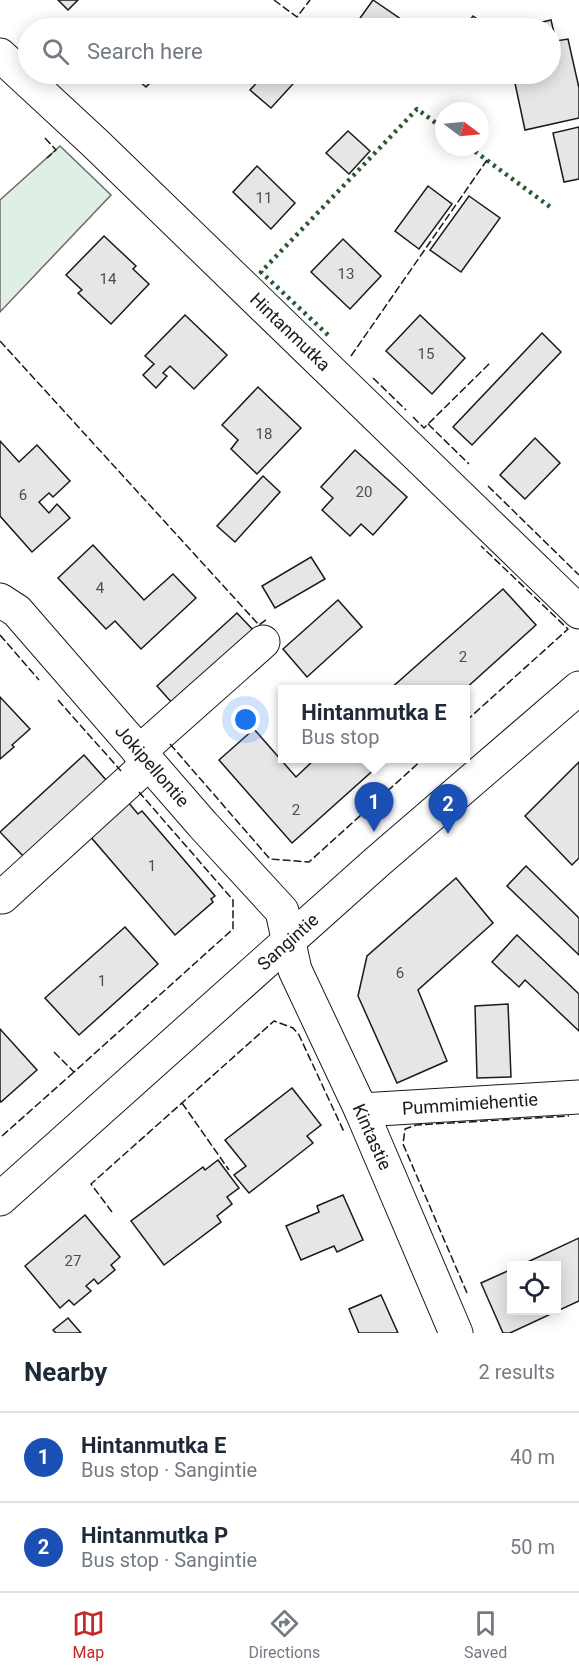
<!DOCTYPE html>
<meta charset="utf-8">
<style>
body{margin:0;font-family:Roboto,sans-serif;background:#f6f6f7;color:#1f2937}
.controls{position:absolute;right:18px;bottom:18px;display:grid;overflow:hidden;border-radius:0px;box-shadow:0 3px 15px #0003}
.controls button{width:54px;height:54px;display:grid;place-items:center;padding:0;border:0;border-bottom:2px solid #e0e1e3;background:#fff;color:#1f2937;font:30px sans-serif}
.compass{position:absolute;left:435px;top:102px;width:54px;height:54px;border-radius:50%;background:#fff;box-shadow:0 3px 15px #0003;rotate:106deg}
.you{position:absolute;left:246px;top:720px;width:21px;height:21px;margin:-15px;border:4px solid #fff;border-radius:50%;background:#1a73e8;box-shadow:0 0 0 9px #1a73e833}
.badge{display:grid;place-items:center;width:39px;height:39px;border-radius:50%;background:#c62828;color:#fff;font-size:20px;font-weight:700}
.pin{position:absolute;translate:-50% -50px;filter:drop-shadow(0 2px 3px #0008)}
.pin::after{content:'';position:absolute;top:32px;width:21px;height:18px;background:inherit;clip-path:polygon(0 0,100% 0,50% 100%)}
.popup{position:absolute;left:278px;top:685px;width:192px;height:78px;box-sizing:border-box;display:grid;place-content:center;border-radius:0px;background:#fff;filter:drop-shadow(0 2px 4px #0005);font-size:20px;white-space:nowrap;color:#747a83}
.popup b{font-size:22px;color:#1f2937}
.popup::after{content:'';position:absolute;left:50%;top:100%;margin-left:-12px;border:12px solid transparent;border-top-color:#fff}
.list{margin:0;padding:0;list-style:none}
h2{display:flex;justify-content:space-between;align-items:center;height:78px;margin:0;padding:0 24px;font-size:26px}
h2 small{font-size:20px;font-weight:400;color:#747a83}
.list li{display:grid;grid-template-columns:39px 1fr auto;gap:18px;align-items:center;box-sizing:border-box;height:90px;padding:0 24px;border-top:2px solid #e0e1e3}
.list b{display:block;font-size:22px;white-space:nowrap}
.list p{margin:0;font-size:20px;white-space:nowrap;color:#747a83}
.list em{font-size:20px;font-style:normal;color:#747a83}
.icon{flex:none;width:33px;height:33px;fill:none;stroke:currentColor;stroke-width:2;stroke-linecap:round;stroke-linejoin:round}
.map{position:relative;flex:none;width:579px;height:1333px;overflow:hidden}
.search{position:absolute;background:#fff;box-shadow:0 3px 15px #0003;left:18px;right:18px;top:18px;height:66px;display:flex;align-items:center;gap:15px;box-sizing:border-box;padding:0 21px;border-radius:33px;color:#747a83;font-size:22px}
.sheet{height:258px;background:#fff}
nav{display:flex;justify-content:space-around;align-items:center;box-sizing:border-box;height:84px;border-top:2px solid #e0e1e3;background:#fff;font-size:16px;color:#747a83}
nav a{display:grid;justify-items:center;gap:3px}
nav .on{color:#c62828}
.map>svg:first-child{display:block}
.green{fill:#e0efe3;stroke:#6a6a6a;stroke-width:1.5}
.building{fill:#e6e6e6;stroke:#1a1a1a;stroke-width:1.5}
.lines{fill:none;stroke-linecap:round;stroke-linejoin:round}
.minor-casing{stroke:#1a1a1a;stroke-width:35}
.minor{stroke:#fff;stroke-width:33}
.hedge{stroke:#2b5a34;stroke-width:4.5;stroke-dasharray:3 4.5;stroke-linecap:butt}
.fence{stroke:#1a1a1a;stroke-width:1.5;stroke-dasharray:8 3;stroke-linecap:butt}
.labels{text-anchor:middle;stroke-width:4.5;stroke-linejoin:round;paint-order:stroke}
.number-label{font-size:15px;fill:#4d4d4d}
.street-label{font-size:18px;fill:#1a1a1a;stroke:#fff}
</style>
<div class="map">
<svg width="579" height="1333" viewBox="0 0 579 1333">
<rect width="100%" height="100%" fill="#fff"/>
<!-- green -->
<path class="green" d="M60 146 111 195 0 312V200Z"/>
<!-- building -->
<g class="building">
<path d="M58 0H78L68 10Z"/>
<path d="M373 0 408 24 405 28H353Z"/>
<path d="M473 16 490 28H464Z"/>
<path d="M299 20 309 28H292Z"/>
<path d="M551 20 556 41 568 39 579 88V118L525 130 513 74H550V28H535L534 24Z"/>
<path d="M131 74H159L146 87Z"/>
<path d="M265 74H302L271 108 250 90Z"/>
<path d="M579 127V179L564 182 553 133Z"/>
<path d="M348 131 370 151 349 174 326 153Z"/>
<path d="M257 166 295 203 271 229 233 192Z"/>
<path d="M428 186 452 204 419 249 395 231Z"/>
<path d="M469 196 500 218 461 272 430 250Z"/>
<path d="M104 236 136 266 133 269 149 284 111 324 78 293 82 290 66 275Z"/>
<path d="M343 239 381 276 350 309 311 272Z"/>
<path d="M185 315 227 355 194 389 170 366 163 373 167 376 156 388 143 375 154 364 145 356Z"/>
<path d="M420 315 465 358 432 394 386 351Z"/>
<path d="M542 333 561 352 472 445 453 427Z"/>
<path d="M258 387 301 428 257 474 231 449 238 440 222 425Z"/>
<path d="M535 438 560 463 525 499 500 475Z"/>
<path d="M0 441 19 462 37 445 70 481 53 497 49 493 39 502 49 513 57 504 70 518 32 552 0 516Z"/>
<path d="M355 450 407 497 373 535 361 524 350 536 322 510 333 498 321 487Z"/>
<path d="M263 476 280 492 235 542 217 526Z"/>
<path d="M93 545 144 600 173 574 196 598 141 649 115 621 106 629 58 578Z"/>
<path d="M311 557 325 579 275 608 262 586Z"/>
<path d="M503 589 536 625 464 690H389Z"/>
<path d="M338 600 362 627 307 677 283 649Z"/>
<path d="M237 613 254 631 173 704 157 686Z"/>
<path d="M0 697 30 729 12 745 14 747 0 759Z"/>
<path d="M254 729 296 777 316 758H387L292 843 219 760Z"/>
<path d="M84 755 107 781 24 857 0 832Z"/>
<path d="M579 762V858L572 865 525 816Z"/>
<path d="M128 802 138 814 142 811 215 896 211 899 213 902 175 935 89 835Z"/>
<path d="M526 866 579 918V955L507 886Z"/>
<path d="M456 878 493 923 418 990 447 1061 397 1083 358 996 367 956Z"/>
<path d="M125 927 158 964 79 1035 45 998Z"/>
<path d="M517 935 579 994V1031L525 980 519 987 492 962Z"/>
<path d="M508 1004 511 1077 477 1078 475 1006Z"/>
<path d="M0 1029 37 1070 1 1102 0 1100Z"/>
<path d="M292 1088 321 1125 307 1136 313 1143 249 1193 234 1175 246 1166 225 1140Z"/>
<path d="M218 1160 239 1188 227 1197 232 1204 217 1216 221 1222 164 1265 131 1221 203 1167 205 1170Z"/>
<path d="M343 1195 363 1240 337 1252 334 1246 301 1260 286 1226 319 1212 317 1206Z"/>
<path d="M85 1215 120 1257 111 1265 115 1270 98 1284 94 1279 86 1286 91 1291 74 1305 69 1300 60 1308 25 1266Z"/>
<path d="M579 1238V1301L510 1333H503L481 1283 512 1269V1310H556V1266H519Z"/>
<path d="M381 1295 398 1333H359L349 1309Z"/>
<path d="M68 1318 81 1333H56L53 1330Z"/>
</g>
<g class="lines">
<!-- minor casing -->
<g class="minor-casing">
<g id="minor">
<path d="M0 55 95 143 579 612"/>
<path d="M0 600 17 611 203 825 282 911 295 970 361 1110 456 1333"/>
<path d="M139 752 263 642"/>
<path d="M2 897 149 763"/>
<path d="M361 1110 579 1097"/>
<path d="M0 1199 377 862 579 688"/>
</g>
</g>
<!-- minor -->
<use href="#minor" class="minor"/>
<!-- hedge -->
<g class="hedge">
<path d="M469 147 553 209"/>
<path d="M328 335 261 272 417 109 444 129"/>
</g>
<!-- fence -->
<g class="fence">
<path d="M274 0 297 17 310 0"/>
<path d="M45 138 56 150 47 158"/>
<path d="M0 341 259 625 267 619"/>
<path d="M351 356 487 160"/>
<path d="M373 378 406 410"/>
<path d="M413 417 424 428 491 362"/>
<path d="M428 424 469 464"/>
<path d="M488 486 579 575"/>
<path d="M0 635 39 680"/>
<path d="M58 700 121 771"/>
<path d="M466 721 568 629 481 546"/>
<path d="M170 744 270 859 309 862 424 758"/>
<path d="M54 1052 74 1072 233 929V900L139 792"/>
<path d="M182 1103 229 1170"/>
<path d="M2 1136 74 1072"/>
<path d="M112 1212 91 1184 274 1021 293 1028 299 1035 344 1132"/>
<path d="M467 1293 403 1144 405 1129 416 1125 569 1116"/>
</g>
</g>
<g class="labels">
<!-- number labels -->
<g class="number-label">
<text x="264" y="203">11</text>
<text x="346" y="279">13</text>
<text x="108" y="284">14</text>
<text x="426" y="359">15</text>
<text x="264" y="439">18</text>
<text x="364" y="497">20</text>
<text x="23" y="500">6</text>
<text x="100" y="593">4</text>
<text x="463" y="662">2</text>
<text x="296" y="815">2</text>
<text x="152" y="871">1</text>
<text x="400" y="978">6</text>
<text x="102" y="986">1</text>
<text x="73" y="1266">27</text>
</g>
<!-- street labels -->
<g class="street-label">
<text transform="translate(290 332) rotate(44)" y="6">Hintanmutka</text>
<text transform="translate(152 766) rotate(49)" y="6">Jokipellontie</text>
<text transform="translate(288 942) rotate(-42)" y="6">Sangintie</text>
<text transform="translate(470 1104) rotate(-4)" y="6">Pummimiehentie</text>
<text transform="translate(372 1137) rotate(66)" y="6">Kintastie</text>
</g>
</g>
</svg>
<div class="controls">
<button><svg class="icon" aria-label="locate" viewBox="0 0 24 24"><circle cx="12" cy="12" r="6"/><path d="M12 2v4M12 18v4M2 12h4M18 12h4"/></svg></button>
</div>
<svg class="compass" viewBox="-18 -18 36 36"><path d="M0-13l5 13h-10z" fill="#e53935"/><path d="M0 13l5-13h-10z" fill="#747a83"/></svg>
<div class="you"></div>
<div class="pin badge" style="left:374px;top:832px;background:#1a4fb4">1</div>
<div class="popup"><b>Hintanmutka E</b>Bus stop</div>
<div class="pin badge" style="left:448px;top:834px;background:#1a4fb4">2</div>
<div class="search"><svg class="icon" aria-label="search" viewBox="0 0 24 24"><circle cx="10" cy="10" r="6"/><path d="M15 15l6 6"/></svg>Search here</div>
</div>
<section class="sheet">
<h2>Nearby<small>2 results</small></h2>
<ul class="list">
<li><span class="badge" style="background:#1a4fb4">1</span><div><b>Hintanmutka E</b><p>Bus stop · Sangintie</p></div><em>40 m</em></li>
<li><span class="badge" style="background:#1a4fb4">2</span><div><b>Hintanmutka P</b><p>Bus stop · Sangintie</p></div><em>50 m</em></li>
</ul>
</section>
<nav>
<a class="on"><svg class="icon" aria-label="map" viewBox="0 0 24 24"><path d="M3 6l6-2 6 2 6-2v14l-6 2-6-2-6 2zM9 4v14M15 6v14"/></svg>Map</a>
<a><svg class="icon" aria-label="directions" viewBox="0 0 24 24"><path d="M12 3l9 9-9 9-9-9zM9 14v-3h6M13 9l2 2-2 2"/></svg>Directions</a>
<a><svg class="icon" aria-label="saved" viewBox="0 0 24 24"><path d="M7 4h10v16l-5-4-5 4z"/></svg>Saved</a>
</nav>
